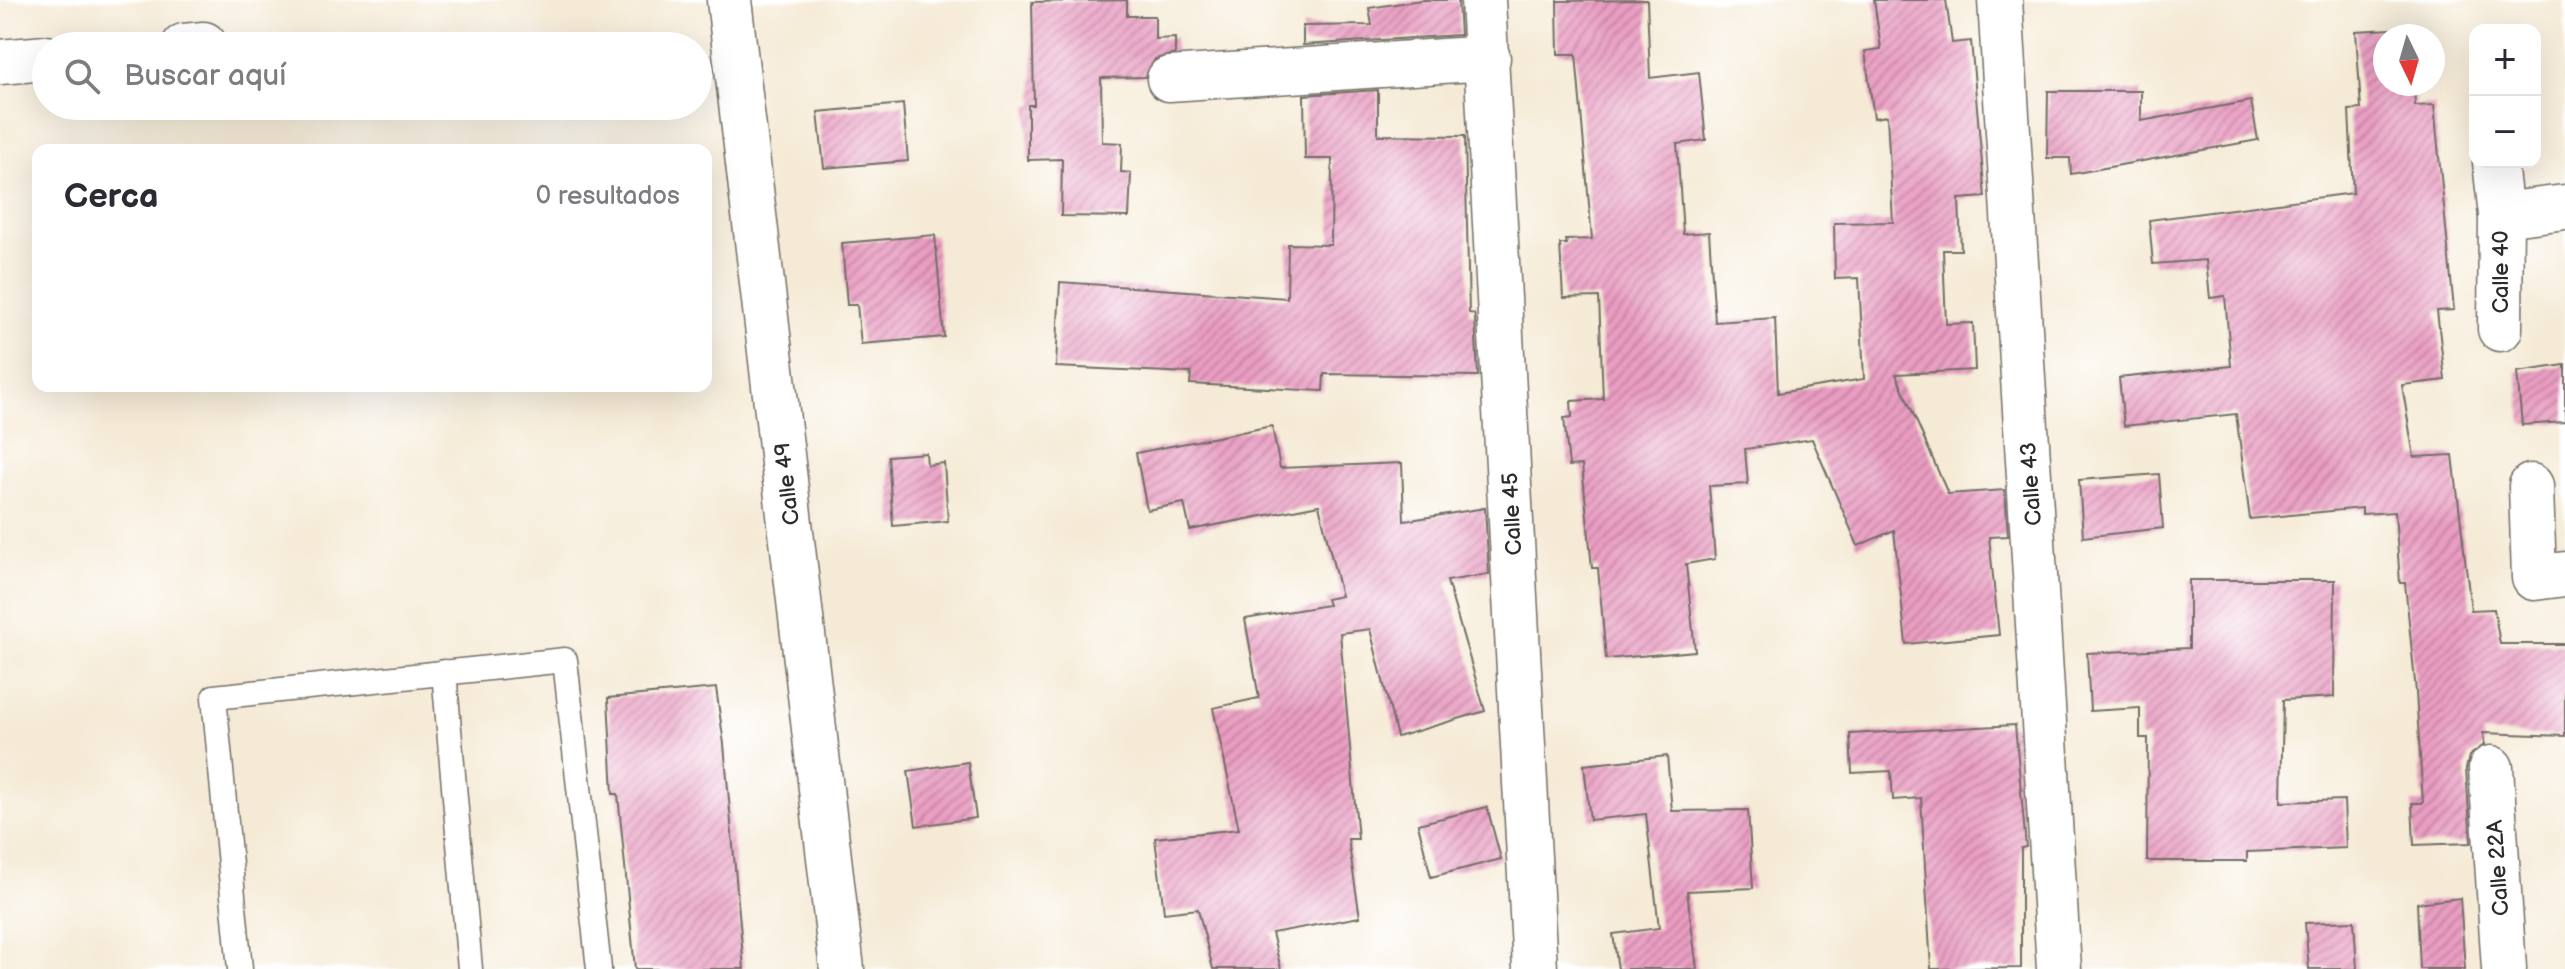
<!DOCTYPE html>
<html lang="es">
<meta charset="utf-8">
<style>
body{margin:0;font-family:"Balsamiq Sans",sans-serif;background:#f2f2f3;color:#2b2b33}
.controls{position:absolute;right:24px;top:24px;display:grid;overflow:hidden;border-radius:16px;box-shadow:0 8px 32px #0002}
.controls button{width:72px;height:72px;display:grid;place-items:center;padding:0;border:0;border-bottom:2px solid #e1e1e2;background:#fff;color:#2b2b33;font:40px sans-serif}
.compass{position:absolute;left:2373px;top:24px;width:72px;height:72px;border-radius:50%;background:#fff;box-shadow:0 8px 32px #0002;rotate:175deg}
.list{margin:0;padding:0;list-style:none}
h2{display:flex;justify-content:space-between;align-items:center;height:104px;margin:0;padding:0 32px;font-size:34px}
h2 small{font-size:26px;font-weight:400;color:#7c7c81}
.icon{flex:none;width:44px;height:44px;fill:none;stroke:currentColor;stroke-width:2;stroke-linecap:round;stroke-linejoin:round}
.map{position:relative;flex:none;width:2565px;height:969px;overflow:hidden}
.search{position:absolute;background:#fff;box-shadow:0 8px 32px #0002;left:32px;top:32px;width:680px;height:88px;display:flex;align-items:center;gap:20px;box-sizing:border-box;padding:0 28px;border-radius:44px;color:#7c7c81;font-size:30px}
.panel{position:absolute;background:#fff;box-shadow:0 8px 32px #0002;left:32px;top:144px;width:680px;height:248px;border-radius:16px}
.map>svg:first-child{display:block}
.building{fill:url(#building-hatch)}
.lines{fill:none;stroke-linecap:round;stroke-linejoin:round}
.service-casing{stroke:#726e66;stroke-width:27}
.minor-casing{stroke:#726e66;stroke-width:47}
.service{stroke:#fff;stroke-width:24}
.minor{stroke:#fff;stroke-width:44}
.labels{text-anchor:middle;stroke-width:6;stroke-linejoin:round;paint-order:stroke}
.street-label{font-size:22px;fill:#2b2b2b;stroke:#fff}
</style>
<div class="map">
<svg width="2565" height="969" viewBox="0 0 2565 969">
<defs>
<pattern id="building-hatch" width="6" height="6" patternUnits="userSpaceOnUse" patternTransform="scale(2)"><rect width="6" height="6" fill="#ea9dc2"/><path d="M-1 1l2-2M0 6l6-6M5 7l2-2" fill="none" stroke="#be809e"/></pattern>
</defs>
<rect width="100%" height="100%" fill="#fff"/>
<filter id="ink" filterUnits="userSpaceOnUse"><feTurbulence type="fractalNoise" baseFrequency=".0125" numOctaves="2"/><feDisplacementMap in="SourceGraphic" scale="16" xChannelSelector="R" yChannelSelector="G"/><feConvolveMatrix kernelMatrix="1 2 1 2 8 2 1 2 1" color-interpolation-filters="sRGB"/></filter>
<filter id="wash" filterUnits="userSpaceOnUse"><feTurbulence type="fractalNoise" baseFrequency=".006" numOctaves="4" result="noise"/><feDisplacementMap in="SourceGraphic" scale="32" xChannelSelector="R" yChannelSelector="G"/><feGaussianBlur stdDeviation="1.8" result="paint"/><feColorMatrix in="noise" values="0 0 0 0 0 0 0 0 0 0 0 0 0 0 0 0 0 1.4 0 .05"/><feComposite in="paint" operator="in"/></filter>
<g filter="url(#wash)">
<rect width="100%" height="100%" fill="#f5ead5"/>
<g id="blocks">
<!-- building -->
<g class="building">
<path d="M1127 0V16H1155V39L1175 38V54L1155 59 1145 77 1101 78 1102 142 1122 143 1121 172 1131 173 1129 217 1061 216 1062 159 1028 160V105H1034L1032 2Z"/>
<path d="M1421 0H1458L1460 35 1303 45V26L1372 25 1369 8Z"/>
<path d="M1647 0 1650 78 1699 72 1706 140 1677 144 1683 234 1709 232 1715 322 1775 318 1778 393 1864 379 1859 278 1835 279 1834 223 1893 222 1887 116 1874 118 1865 51 1881 49 1874 0H1946L1952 43 1971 41 1985 197 1959 199 1961 250H1943L1946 324 1973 323 1975 370 1896 374 1948 494 2005 490 2008 536 1989 537 1999 635 1906 644 1894 530 1858 546 1812 439 1745 449 1748 484 1709 486 1715 559 1686 564 1695 651 1606 659 1598 568H1592L1582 465 1569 466 1564 418 1572 417 1571 401 1603 399 1599 297 1563 298 1560 244H1567L1566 240 1592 239 1576 54H1558L1557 1Z"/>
<path d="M2411 28V36H2385V84H2414L2415 106 2434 105 2454 310 2437 311 2445 380 2402 385 2414 457 2453 455 2471 610 2494 609 2500 644H2565V736L2483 733 2484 745 2469 756 2466 769 2471 843 2414 845 2412 803H2423L2416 692 2405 583H2400L2395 512 2362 514V508L2250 519 2236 414 2124 426 2119 378 2231 366 2225 296 2210 298 2206 260 2153 264 2149 220 2353 193 2349 110 2361 109 2356 31Z"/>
<path d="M1378 90V135L1465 136 1469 313 1474 314 1475 318 1478 376 1324 374 1323 391 1190 384 1191 373 1056 367 1060 282 1287 298 1288 244 1331 245 1332 159H1305L1304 95Z"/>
<path d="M2048 91H2141V121L2251 101 2258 140 2071 174 2070 158H2047Z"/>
<path d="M903 104 908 161 824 168 818 112Z"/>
<path d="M935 235 944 337 861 344 857 305H847L842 243Z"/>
<path d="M2565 365V422L2522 425 2517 372Z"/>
<path d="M1272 426 1280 468 1402 463 1404 521 1485 508 1489 574 1447 581 1485 711 1397 737 1370 629 1340 633 1358 839H1348L1360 917 1272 933 1281 969H1213L1198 909 1164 913 1155 838 1239 829 1213 708 1259 698 1245 619 1328 605 1326 599 1341 596 1319 505 1190 530 1184 503 1147 510 1136 453Z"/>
<path d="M926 453 927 465 944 463 948 521 893 526 888 456Z"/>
<path d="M2159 474 2163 528 2083 537 2079 480Z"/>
<path d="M2189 580H2335L2334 697 2283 700 2281 802 2344 800 2346 848 2247 852V861H2147L2148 738H2140V708L2090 711 2087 653 2189 648Z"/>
<path d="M716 688 724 744 744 969H635L618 794H613L608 698Z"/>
<path d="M2015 725 2026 847 2021 848V968L1931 969 1921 798 1893 800 1891 771 1852 773 1850 734Z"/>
<path d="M1667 756 1672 811 1748 810 1753 888 1687 891 1697 969H1618L1613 934 1659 928 1646 814 1590 820 1584 765Z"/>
<path d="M968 762 976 818 916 826 908 771Z"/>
<path d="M1487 807 1501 859 1431 877 1418 824Z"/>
<path d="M2460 898 2465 969H2420L2417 903Z"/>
<path d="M2354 921 2357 969H2309L2305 923Z"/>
</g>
</g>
</g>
<g filter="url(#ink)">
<use href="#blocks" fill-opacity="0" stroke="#726e66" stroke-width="2"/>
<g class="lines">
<!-- service casing -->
<g class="service-casing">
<g id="service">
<path d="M444 672 470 969"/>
<path d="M240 969 214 697 565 660 599 969"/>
</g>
</g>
<!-- minor casing -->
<g class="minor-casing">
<g id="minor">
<path d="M729 0 842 969"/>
<path d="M1483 0 1535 969"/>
<path d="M2000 0 2059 969"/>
<path d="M184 46 204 44"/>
<path d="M0 62 46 58"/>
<path d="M1169 79 1488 58"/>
<path d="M2495 162 2501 215 2500 329"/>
<path d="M2501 215 2565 207"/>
<path d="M2531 486 2534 578 2565 574"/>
<path d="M2491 768 2504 969"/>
</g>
</g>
<!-- service -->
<use href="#service" class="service"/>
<!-- minor -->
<use href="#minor" class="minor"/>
</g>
</g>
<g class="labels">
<!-- street labels -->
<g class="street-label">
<text transform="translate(2500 272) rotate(-90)" y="8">Calle 40</text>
<text transform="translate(786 484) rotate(-97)" y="8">Calle 49</text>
<text transform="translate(2030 484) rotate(-94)" y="8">Calle 43</text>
<text transform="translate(1511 514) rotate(-93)" y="8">Calle 45</text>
<text transform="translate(2497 868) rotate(-94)" y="8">Calle 22A</text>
</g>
</g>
</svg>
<div class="controls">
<button>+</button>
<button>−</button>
</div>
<svg class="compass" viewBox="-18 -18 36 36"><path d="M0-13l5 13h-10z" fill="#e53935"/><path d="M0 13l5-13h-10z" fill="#7c7c81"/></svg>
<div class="search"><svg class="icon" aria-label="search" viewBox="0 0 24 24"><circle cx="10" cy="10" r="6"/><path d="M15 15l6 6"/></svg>Buscar aquí</div>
<section class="panel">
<h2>Cerca<small>0 resultados</small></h2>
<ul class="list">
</ul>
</section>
</div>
